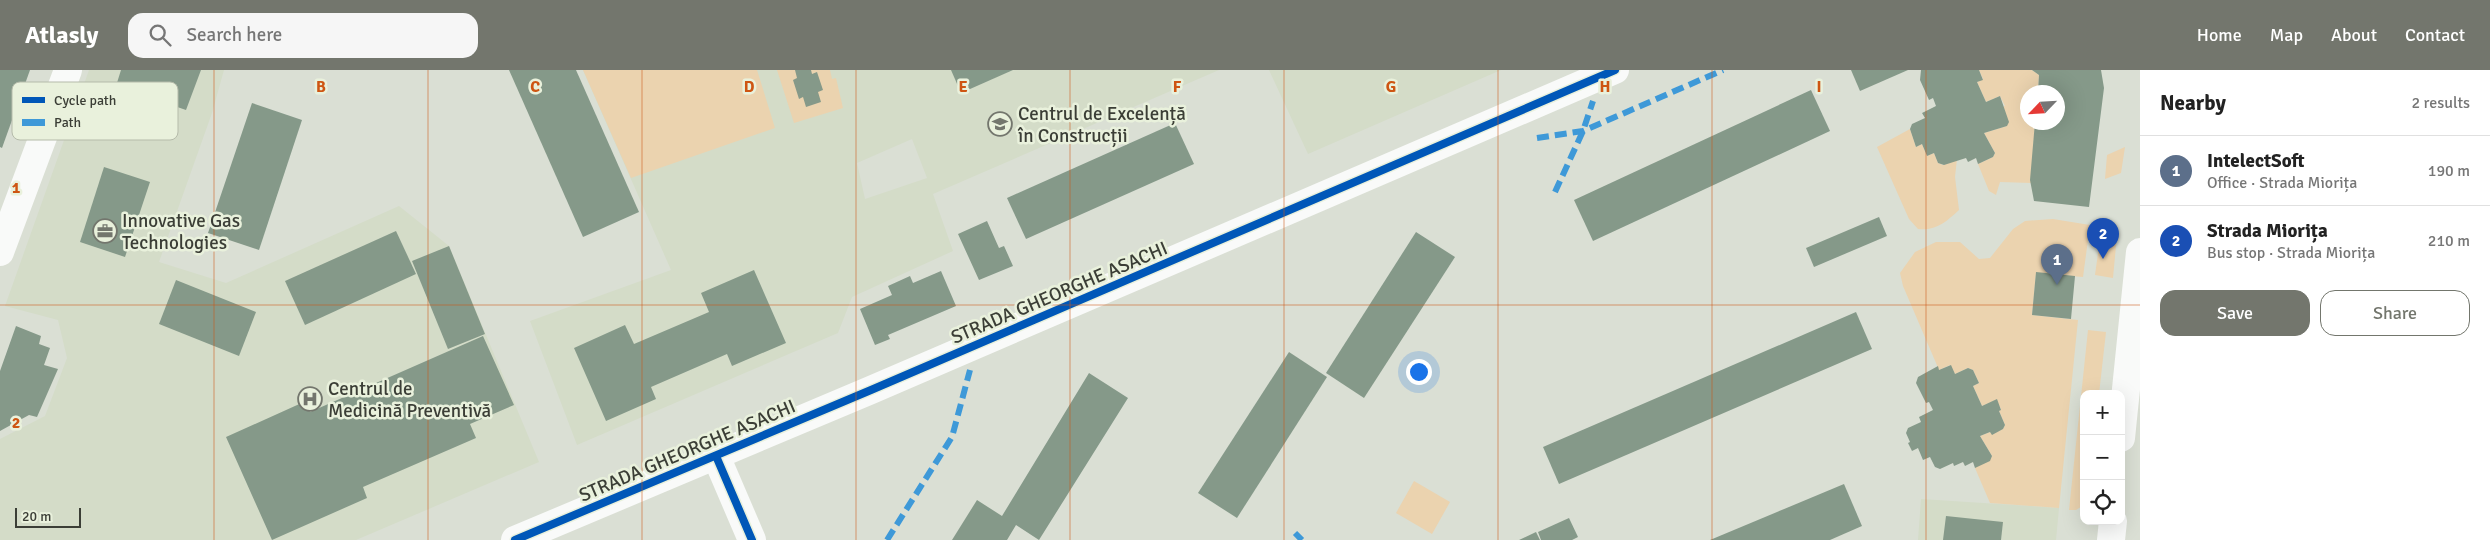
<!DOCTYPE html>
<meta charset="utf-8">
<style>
body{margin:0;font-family:Signika,sans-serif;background:#f6f6f6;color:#222}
.controls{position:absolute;right:15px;bottom:15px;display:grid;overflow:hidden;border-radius:10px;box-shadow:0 5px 20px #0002}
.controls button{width:45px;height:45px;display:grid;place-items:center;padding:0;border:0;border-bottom:1px solid #e0e0e0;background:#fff;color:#222;font:25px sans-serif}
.compass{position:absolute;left:2020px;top:15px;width:45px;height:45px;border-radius:50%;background:#fff;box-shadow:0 5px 20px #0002;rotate:245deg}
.scale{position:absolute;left:15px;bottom:12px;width:66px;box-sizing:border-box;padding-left:5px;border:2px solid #3b3e36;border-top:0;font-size:14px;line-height:18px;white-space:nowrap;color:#3b3e36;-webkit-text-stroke:4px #e9f1dc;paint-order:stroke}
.you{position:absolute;left:1418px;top:301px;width:18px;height:18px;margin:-12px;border:4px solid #fff;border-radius:50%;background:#1a73e8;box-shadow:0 0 0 8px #1a73e833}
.badge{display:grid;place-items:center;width:32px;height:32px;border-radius:50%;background:#73766d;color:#fff;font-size:16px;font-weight:700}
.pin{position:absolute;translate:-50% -41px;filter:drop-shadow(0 1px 2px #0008)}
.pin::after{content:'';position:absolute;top:26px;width:18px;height:15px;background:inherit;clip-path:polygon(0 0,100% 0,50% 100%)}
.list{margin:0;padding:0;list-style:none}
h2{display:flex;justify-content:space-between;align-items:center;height:65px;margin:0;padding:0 20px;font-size:21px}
h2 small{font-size:16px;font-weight:400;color:#767676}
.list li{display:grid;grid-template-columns:32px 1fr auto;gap:15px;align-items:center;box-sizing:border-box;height:70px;padding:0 20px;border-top:1px solid #e0e0e0}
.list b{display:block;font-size:19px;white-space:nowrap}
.list p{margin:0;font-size:16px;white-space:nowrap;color:#767676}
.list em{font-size:16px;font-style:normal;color:#767676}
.actions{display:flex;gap:10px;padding:15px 20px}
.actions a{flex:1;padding:11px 0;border:1px solid #73766d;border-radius:15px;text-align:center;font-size:18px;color:#73766d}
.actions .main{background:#73766d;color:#fff}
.icon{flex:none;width:28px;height:28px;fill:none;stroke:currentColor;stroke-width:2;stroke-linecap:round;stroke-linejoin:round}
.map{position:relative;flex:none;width:2140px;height:470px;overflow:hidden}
header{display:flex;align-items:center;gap:30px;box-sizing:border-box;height:70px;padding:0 25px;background:#73766d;color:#fff}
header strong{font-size:24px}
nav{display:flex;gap:28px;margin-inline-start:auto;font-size:18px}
.search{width:350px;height:45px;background:#f6f6f6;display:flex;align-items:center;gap:12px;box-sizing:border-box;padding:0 18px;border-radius:15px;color:#767676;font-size:19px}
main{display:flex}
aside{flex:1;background:#fff}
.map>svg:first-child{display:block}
.built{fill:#d4dcc8;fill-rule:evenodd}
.green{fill:#ebd3af}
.building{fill:#859989}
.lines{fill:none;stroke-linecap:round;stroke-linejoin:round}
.tertiary{stroke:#f9faf9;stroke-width:28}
.secondary{stroke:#f9faf9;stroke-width:28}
.primary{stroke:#f9faf9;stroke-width:28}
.quiet{stroke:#3e99d8;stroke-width:6;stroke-dasharray:12 6;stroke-linecap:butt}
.cycleway-casing{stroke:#e9f1dc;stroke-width:11}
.cycleway{stroke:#0057b8;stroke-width:8}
.grid{fill:none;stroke:#ce5512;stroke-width:1;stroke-opacity:0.55}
.labels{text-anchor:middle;stroke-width:5;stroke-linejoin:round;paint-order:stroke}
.poi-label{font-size:19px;fill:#3b3e36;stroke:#e9f1dc;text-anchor:start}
.street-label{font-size:19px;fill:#3b3e36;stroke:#e9f1dc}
.key{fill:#e9f1dc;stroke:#b5bbaa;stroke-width:1}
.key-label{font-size:14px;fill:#3b3e36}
.grid-label{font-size:16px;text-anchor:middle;font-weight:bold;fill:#ce5512;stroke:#e9f1dc;stroke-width:5;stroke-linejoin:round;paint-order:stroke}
</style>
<header>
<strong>Atlasly</strong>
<div class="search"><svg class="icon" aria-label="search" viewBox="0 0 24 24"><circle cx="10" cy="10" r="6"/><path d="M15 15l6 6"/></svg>Search here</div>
<nav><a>Home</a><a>Map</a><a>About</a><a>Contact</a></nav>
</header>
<main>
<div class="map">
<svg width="2140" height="470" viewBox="0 0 2140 470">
<rect width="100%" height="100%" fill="#dadfd4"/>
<!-- built -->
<g class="built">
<path d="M89 0H224L212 43 159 192 226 213 399 136 449 176 539 392 356 470H0V369L45 346 67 288 58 250 5 236Z"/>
<path d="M583 0H1219L933 124 953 181 852 227 838 263 577 375 530 251 671 200ZM912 69 927 108 865 129 857 93Z"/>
<path d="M1269 0H1501L1308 84Z"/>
<path d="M1921 429 2059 438 2056 470H1918Z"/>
</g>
<!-- green -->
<g class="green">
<path d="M583 0H757L775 58 631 108Z"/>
<path d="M777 0H830L832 9 836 8 843 38 794 53Z"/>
<path d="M1979 0H2032L2039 5 2038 22H2028V52L2035 53 2031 113 2000 112 1996 125 1989 121 1978 94 1993 87 1995 83 1984 63 2007 56 2002 37 2005 36 2000 26 1986 32 1977 12 1983 9Z"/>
<path d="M1910 59 1916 77 1922 74 1927 86 1934 83 1938 93 1943 95 1957 89 1955 107 1959 140C1946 152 1936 161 1918 159L1909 149 1877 77Z"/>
<path d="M2125 77 2121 103 2105 109 2107 85Z"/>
<path d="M2053 149 2090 155 2083 207 2036 203 2032 245 2078 250 2059 438 1990 433 1975 398 1992 386 1980 366 1990 362 1992 364 2003 359 2005 355 1999 341 2001 339 1996 330 1982 336 1973 316 1979 313 1973 300 1968 298 1955 304 1950 295 1939 300 1903 216 1900 203 1915 182 1936 172H1960L1979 189 1990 188 2013 159 2025 151Z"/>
<path d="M2102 154 2113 157 2117 165 2113 208 2095 205Z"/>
<path d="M2088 260 2106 262 2099 324H2084V435L2076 440H2069Z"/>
<path d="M1414 411 1450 432 1432 464 1396 443Z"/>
</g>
<!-- building -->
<g class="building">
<path d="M0 0H30L2 78 0 77Z"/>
<path d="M121 0H201L186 40 116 16Z"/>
<path d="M509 0H576L639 142 583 167Z"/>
<path d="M795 0H811L812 4 817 2 823 20 818 22 821 32 806 37 803 27 799 29 793 10 797 8Z"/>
<path d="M951 0H1013L961 23Z"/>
<path d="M1851 0H1908L1860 21Z"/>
<path d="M1921 0H1979L1983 10 1977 12 1986 32 2000 26 2009 52 2007 56 1984 63 1995 83 1993 87 1978 94 1976 88 1968 92 1966 88 1944 95 1938 93 1934 83 1927 86 1922 74 1916 77 1910 59 1912 54 1925 48 1922 43 1936 36 1933 28 1929 30 1920 10Z"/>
<path d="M2032 0H2101L2104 18 2089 137 2034 131 2030 110 2035 52H2058V22H2038L2039 5Z"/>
<path d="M1811 20 1830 61 1593 171 1574 130Z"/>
<path d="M252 33 302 50 259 180 208 163Z"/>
<path d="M1175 53 1194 94 1026 169 1007 128Z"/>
<path d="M104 97 150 112 125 187 80 172Z"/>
<path d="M1879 147 1887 166 1814 197 1806 178Z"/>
<path d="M987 151 999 178 1004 176 1013 196 979 210 958 164Z"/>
<path d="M396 161 416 204 305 255 285 211Z"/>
<path d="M1416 162 1455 187 1364 328 1326 303Z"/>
<path d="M449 176 485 264 448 279 412 191Z"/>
<path d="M754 200 786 273 732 296 727 284 651 317 656 329 606 351 574 278 625 255 634 274 709 242 701 223Z"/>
<path d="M941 201 956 236 888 265 890 269 875 275 860 239 892 225 888 216 910 206 913 213Z"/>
<path d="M2036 202 2075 206 2071 249 2032 245Z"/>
<path d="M176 210 256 242 239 286 159 254Z"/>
<path d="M1856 242 1872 279 1559 414 1543 377Z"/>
<path d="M16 256 41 266 39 274 50 278 44 295 58 299 37 347 29 345 0 361V301Z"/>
<path d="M483 266 514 335 470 354 476 368 363 417 367 428 272 470 226 367 306 331 310 342Z"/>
<path d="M1289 282 1327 307 1237 448 1198 423Z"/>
<path d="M1951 295 1955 304 1968 298 1973 300 1979 313 1973 316 1982 336 1997 329 2001 340 1999 341 2005 355 2003 359 1992 365 1990 362 1980 366 1992 386 1990 391 1975 398 1973 392 1965 396 1963 392 1954 396 1953 393 1940 399 1935 397 1930 387 1923 390 1918 378 1912 381 1908 373 1910 372 1906 363 1908 358 1921 352 1919 347 1933 340 1929 332 1926 333 1916 313 1918 307 1938 296 1939 300Z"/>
<path d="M1089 303 1128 328 1039 470 1016 455 1007 470H952L977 430 1002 446Z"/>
<path d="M1844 414 1862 456 1830 470H1710Z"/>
<path d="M1946 446 2003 452 2001 470H1943Z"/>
<path d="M1569 448 1578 467 1572 470H1541L1538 462Z"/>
<path d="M1536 462 1540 470H1519Z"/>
</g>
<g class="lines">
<!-- tertiary -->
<path class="tertiary" d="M716 386 752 470"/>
<!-- secondary -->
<path class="secondary" d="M0 182 68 0"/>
<!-- primary -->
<g class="primary">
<path d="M2121 368 2140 182"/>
<path d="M515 470 871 320 1615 0"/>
<path d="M2111 470 2113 451"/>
</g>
<!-- quiet -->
<g class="quiet">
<path d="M1537 68 1583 61 1723 0"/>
<path d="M1555 122 1583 61 1593 31"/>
<path d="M1295 463 1302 470"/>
<path d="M887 470 952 367 970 300"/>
</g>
<!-- cycleway casing -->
<g class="cycleway-casing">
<g id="cycleway">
<path d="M716 386 752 470"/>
<path d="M515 470 871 320 1615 0"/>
</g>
</g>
<!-- cycleway -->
<use href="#cycleway" class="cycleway"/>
</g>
<!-- grid -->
<path class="grid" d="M214 0V470M428 0V470M642 0V470M856 0V470M1070 0V470M1284 0V470M1498 0V470M1712 0V470M1926 0V470M0 235H2140"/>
<!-- icons -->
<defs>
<g id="university-ring" transform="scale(1.25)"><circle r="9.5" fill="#e9f1dc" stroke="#73766d" stroke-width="1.5"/><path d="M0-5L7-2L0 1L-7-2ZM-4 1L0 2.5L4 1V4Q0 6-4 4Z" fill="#73766d"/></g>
<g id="office-ring" transform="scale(1.25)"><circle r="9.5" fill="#e9f1dc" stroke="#73766d" stroke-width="1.5"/><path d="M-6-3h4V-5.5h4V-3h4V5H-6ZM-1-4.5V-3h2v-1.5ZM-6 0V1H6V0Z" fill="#73766d"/></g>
<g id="hospital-ring" transform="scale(1.25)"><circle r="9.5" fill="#e9f1dc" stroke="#73766d" stroke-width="1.5"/><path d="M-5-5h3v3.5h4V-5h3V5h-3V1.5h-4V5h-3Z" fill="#73766d"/></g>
</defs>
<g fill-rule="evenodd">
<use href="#university-ring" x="1000" y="54"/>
<use href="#office-ring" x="105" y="161"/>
<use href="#hospital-ring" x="310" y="329"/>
</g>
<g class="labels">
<!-- poi labels -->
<g class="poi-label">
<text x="1018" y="50">Centrul de Excelență<tspan x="1018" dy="22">în Construcții</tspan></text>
<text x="122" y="157">Innovative Gas<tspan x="122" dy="22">Technologies</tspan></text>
<text x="328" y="325">Centrul de<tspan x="328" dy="22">Medicină Preventivă</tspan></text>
</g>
<!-- street labels -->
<g class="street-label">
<text transform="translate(1059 222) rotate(-23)" y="7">STRADA GHEORGHE ASACHI</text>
<text transform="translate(687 380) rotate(-23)" y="7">STRADA GHEORGHE ASACHI</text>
</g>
</g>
<!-- legend -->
<rect x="12" y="12" width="166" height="58" rx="8" class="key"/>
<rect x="22" y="27" width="23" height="6" fill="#0057b8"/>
<rect x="22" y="49" width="23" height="7" fill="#3e99d8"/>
<g class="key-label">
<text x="54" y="35">Cycle path</text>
<text x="54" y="57">Path</text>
</g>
<g class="grid-label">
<text x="321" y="22">B</text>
<text x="535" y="22">C</text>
<text x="749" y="22">D</text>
<text x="963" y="22">E</text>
<text x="1177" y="22">F</text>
<text x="1391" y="22">G</text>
<text x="1605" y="22">H</text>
<text x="1819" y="22">I</text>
<text x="16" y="123">1</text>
<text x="16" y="358">2</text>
</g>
</svg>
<div class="controls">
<button>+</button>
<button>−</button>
<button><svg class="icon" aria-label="locate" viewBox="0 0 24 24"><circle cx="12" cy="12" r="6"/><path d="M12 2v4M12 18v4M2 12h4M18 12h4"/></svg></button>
</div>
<svg class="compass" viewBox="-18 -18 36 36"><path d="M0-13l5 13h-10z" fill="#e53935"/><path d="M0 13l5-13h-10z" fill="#767676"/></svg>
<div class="scale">20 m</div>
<div class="you"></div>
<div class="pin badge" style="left:2057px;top:215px;background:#5c6f8a">1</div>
<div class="pin badge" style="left:2103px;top:189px;background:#1a4fb4">2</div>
</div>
<aside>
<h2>Nearby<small>2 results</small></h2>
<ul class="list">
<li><span class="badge" style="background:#5c6f8a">1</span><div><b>IntelectSoft</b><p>Office · Strada Miorița</p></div><em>190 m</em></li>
<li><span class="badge" style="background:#1a4fb4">2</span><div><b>Strada Miorița</b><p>Bus stop · Strada Miorița</p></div><em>210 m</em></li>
</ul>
<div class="actions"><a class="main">Save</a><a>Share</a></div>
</aside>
</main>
